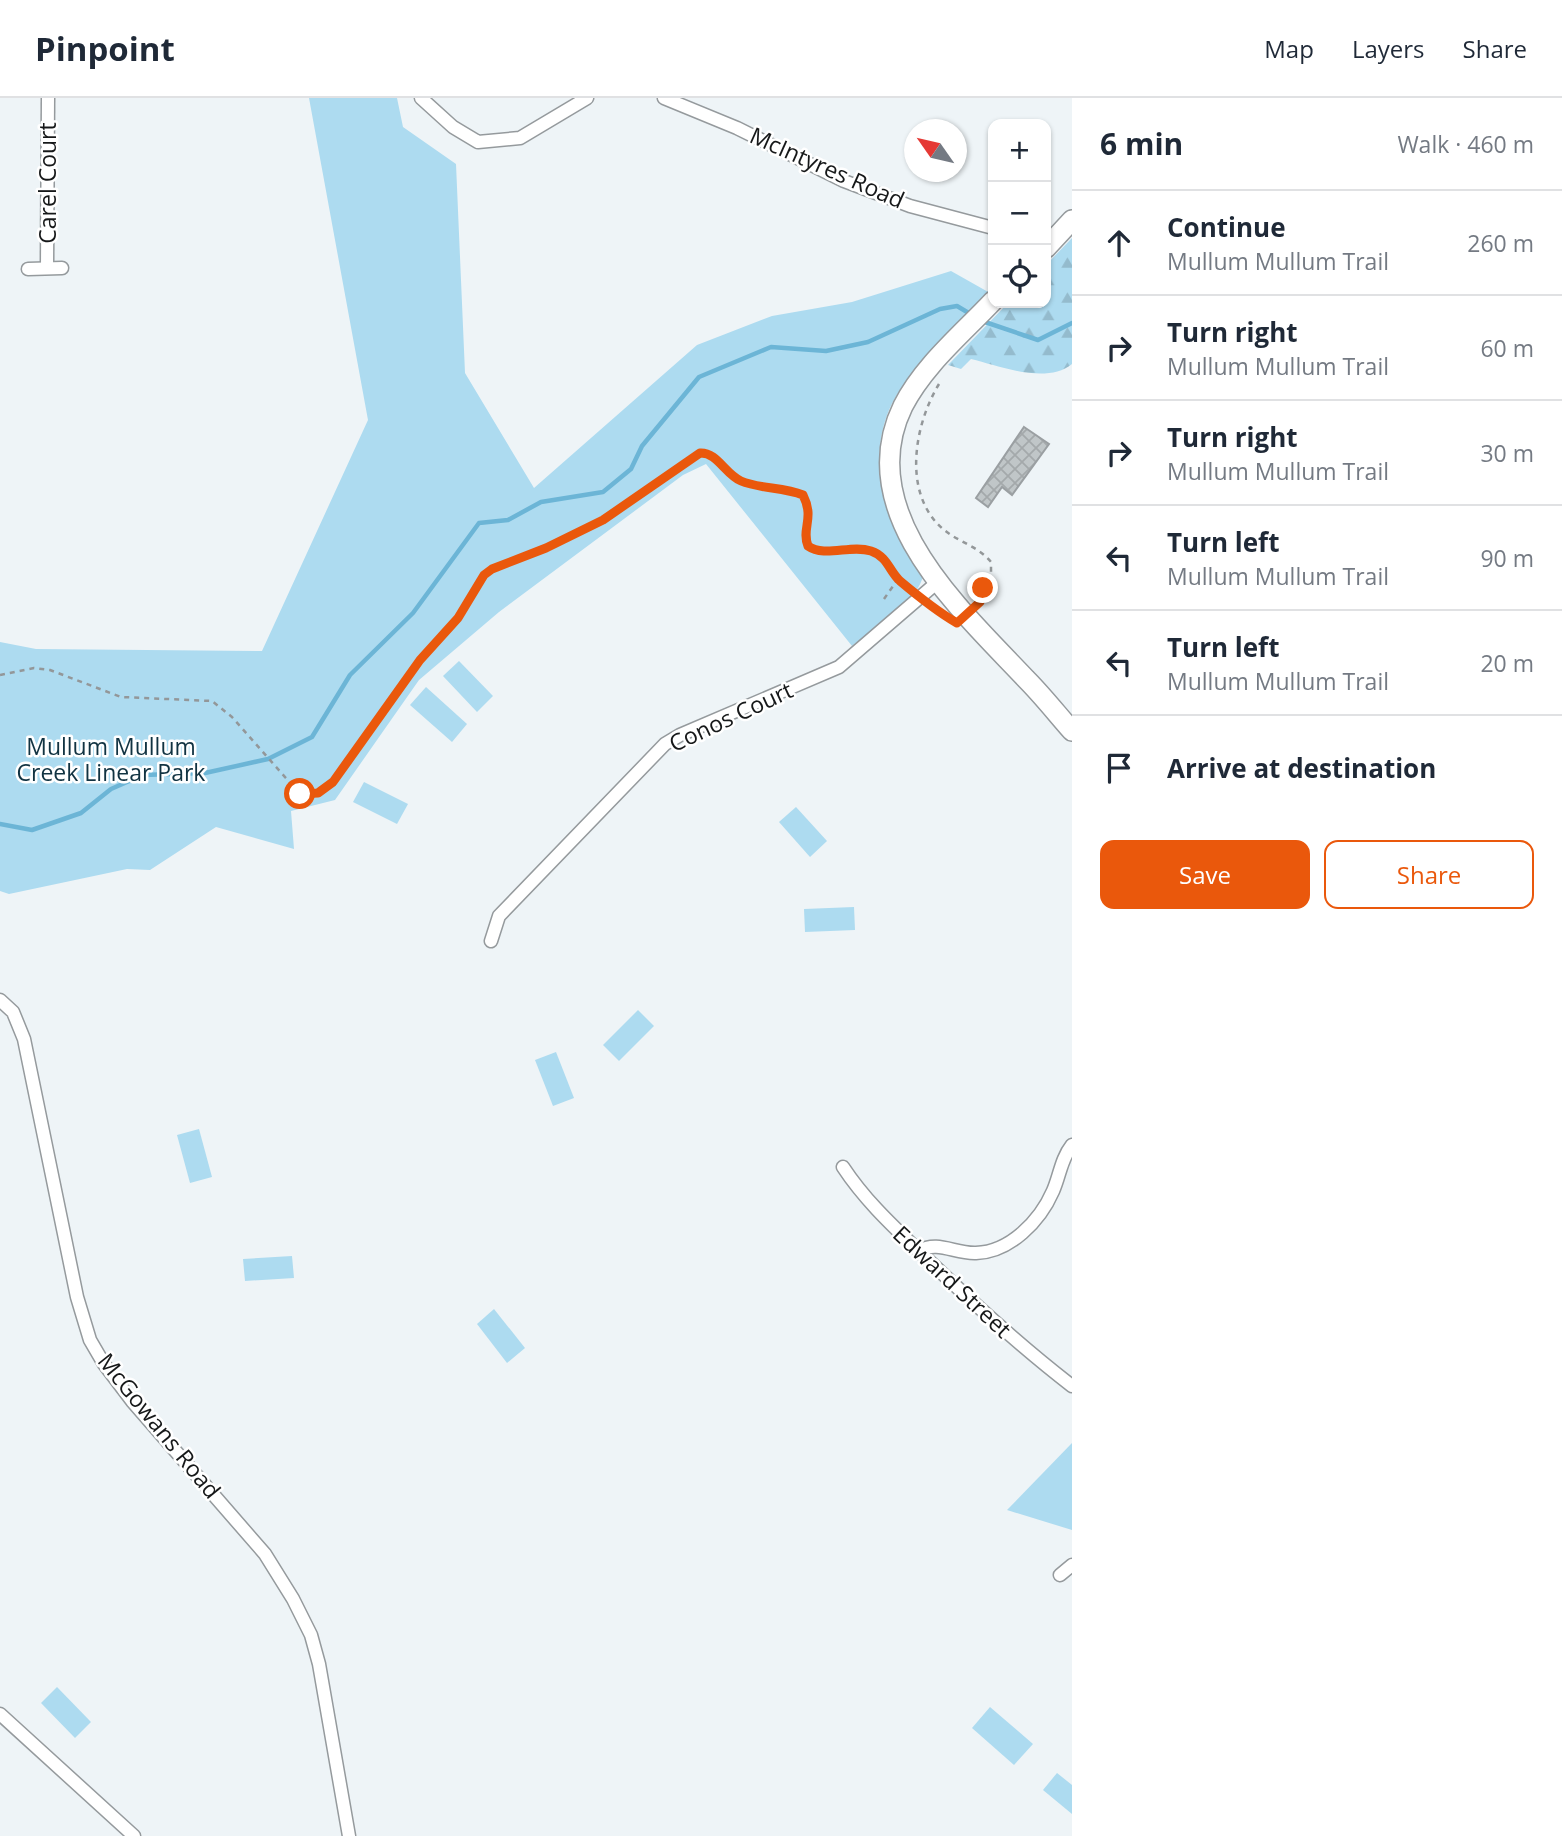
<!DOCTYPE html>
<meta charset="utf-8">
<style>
body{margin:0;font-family:"Open Sans",sans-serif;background:#f6f6f7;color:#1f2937}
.controls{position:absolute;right:21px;top:21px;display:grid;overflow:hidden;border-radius:14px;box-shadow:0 2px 5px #0004}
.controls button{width:63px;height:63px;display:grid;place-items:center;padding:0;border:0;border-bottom:2px solid #e0e1e3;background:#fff;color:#1f2937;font:35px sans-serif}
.compass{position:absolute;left:904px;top:21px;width:63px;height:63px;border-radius:50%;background:#fff;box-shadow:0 2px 5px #0004;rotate:304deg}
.stop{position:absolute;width:21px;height:21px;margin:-16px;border:5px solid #ea580c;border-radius:50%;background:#fff}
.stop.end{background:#ea580c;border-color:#fff;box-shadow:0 2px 7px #0008}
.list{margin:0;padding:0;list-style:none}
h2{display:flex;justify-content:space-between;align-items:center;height:91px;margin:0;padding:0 28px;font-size:30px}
h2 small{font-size:23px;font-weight:400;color:#747a83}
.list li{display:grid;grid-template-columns:46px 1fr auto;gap:21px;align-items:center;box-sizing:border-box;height:105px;padding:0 28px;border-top:2px solid #e0e1e3}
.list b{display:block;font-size:26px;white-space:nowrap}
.list p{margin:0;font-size:23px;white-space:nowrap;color:#747a83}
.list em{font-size:23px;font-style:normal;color:#747a83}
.actions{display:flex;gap:14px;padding:21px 28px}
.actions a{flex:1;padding:16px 0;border:2px solid #ea580c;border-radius:14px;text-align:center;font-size:24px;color:#ea580c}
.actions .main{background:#ea580c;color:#fff}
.icon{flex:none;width:38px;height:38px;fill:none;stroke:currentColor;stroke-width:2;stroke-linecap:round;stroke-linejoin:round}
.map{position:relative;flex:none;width:1072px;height:1738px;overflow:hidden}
header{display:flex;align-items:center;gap:42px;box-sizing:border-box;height:98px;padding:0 35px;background:#fff;border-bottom:2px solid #e0e1e3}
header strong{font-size:33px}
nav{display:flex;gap:38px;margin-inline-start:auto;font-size:24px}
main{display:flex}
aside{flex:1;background:#fff}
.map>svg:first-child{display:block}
.forest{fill:url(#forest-firs)}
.green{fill:#addbf0}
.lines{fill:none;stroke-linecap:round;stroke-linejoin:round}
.stream{stroke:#6cb5d6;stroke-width:4.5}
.building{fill:url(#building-cross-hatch);stroke:#9a9fa2;stroke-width:2}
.street-casing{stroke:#959a9d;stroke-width:15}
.secondary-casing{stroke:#959a9d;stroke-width:22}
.path{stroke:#939799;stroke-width:2.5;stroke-dasharray:5 5;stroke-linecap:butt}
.street{stroke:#fff;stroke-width:12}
.secondary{stroke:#fff;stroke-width:19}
.route{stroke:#ea580c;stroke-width:9}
.labels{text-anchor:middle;stroke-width:5;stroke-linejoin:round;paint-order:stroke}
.street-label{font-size:23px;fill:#161819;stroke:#fff}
.park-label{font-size:23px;fill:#113342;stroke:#fff}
</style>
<header>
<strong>Pinpoint</strong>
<nav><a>Map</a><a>Layers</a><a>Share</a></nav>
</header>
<main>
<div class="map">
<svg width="1072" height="1738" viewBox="0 0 1072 1738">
<defs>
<pattern id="forest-firs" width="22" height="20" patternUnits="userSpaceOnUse" patternTransform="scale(1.75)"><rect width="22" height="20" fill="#addbf0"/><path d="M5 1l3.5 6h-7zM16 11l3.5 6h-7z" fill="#94bbcd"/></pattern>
<pattern id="building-cross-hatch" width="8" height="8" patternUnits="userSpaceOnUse" patternTransform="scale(1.75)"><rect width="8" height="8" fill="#c0c6c8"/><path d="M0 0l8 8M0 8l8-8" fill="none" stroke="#a4a9ab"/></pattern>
</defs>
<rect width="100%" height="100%" fill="#eef4f7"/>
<!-- forest -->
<path class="forest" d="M1072 140V266C1046 287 1000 268 971 261L961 271 948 267 1008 205H1046V167Z"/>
<!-- green -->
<g class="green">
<path d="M309 0H397L403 29 456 66 465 275 534 390 697 247 772 218 852 204 951 173 990 195C962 226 904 275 889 312 865 371 891 427 923 477 920 502 872 532 852 548L706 366 683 377 499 514 419 582 335 702 291 713 294 751 216 729 150 772 127 771 9 796 0 793V544L36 551 262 553 368 322Z"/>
<path d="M459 563 493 598 477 614 443 578Z"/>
<path d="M426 589 467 626 452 644 410 607Z"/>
<path d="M364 684 408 706 397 726 353 704Z"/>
<path d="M796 709 827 743 810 759 779 724Z"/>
<path d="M854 809 855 832 805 834 804 811Z"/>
<path d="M638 912 654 928 619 963 603 947Z"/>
<path d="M556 954 574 1000 553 1008 535 962Z"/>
<path d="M199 1031 212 1079 190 1085 177 1037Z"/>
<path d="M292 1158 294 1180 245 1183 243 1161Z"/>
<path d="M494 1211 525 1250 507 1265 477 1226Z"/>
<path d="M1072 1345V1432L1007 1412Z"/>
<path d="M57 1589 91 1624 75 1640 41 1605Z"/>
<path d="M990 1609 1033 1646 1014 1667 972 1630Z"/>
<path d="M1057 1675 1072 1687V1716L1043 1692Z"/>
</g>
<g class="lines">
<!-- stream -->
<g class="stream">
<path d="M982 223 1038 242 1072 225"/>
<path d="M0 726 32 732 81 715 111 691 143 677 205 675 268 661 312 639 350 577 413 515 479 425 508 422 541 404 603 394 631 371 642 348 699 279 771 249 826 253 868 244 940 211 957 208 972 217"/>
</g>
</g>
<!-- building -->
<path class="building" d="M1024 329 1049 346 1012 397 1002 389 988 409 976 400Z"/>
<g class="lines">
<!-- street casing -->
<g class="street-casing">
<g id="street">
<path d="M421 0 453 29 478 44 520 40 587 0"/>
<path d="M664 0 737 30 844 83 910 108 993 130"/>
<path d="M47 169 48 0"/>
<path d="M28 171 62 170"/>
<path d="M491 843 499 818 665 646 680 637 839 569 940 482"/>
<path d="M0 902 13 914 24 941 77 1199 90 1242 104 1266 132 1303 265 1456 293 1501 311 1537 319 1566 349 1738"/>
<path d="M843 1069C866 1104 896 1131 926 1160 973 1205 1020 1248 1072 1288"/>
<path d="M919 1153C938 1142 955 1156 976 1155 1010 1154 1040 1123 1053 1093 1060 1077 1061 1061 1072 1047"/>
<path d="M1060 1477 1072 1467"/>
<path d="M0 1616 134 1738"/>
</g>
</g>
<!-- secondary casing -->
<g class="secondary-casing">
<g id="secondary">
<path d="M1046 150 1072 122"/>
<path d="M993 203C962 236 924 267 903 308 851 414 961 512 1026 581 1042 597 1057 616 1072 633"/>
</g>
</g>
<!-- path -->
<g class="path">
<path d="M939 286C914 327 902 396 943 431 958 444 978 448 991 464V478L977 506"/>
<path d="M884 501 898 481"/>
<path d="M929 509 942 515"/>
<path d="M0 577 34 570 50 572 121 599 212 603 232 619 300 696 318 695 333 684 420 562 458 520 484 477 492 471 546 450 603 422 704 354C720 359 727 377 743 384 762 391 783 389 803 397L810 411 805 441 814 452C837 454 864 443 883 459 894 469 899 482 912 492"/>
</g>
<!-- street -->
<use href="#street" class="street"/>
<!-- secondary -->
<use href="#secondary" class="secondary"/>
</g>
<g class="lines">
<!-- route -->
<path class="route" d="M300 696 318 695 333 684 420 562 458 520 484 477 492 471 546 450 603 422 700 355C717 354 725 376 741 383 760 391 783 389 803 397 815 421 801 430 808 448 825 460 851 446 871 453 888 459 889 473 900 483 919 499 936 513 957 525L980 504 983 490"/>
</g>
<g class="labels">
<!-- street labels -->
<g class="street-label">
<text transform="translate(827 70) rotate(24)" y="8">McIntyres Road</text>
<text transform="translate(48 85) rotate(-90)" y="8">Carel Court</text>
<text transform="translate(731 619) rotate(-25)" y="8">Conos Court</text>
<text transform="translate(952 1184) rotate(43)" y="8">Edward Street</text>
<text transform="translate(159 1328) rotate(51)" y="8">McGowans Road</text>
</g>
<!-- park labels -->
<g class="park-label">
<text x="111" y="657">Mullum Mullum<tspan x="111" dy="26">Creek Linear Park</tspan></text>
</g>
</g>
</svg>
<div class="controls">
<button>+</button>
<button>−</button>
<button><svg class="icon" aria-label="locate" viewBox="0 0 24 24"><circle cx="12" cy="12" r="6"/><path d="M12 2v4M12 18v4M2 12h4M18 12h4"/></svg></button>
</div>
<svg class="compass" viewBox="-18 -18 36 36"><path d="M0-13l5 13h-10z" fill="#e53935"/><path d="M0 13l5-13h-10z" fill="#747a83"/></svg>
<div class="stop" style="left:300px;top:696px"></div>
<div class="stop end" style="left:983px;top:490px"></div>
</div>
<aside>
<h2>6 min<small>Walk · 460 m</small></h2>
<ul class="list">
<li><svg class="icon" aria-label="ahead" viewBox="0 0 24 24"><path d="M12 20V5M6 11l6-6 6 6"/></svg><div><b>Continue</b><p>Mullum Mullum Trail</p></div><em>260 m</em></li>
<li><svg class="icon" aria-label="right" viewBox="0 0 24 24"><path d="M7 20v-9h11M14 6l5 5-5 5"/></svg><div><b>Turn right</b><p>Mullum Mullum Trail</p></div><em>60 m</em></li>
<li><svg class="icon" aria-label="right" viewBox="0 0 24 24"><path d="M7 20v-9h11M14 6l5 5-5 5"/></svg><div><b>Turn right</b><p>Mullum Mullum Trail</p></div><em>30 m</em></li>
<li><svg class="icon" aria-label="left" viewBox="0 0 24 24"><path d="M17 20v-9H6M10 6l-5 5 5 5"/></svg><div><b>Turn left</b><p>Mullum Mullum Trail</p></div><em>90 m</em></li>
<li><svg class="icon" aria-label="left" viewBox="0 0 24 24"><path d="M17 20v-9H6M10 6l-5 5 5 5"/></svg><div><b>Turn left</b><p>Mullum Mullum Trail</p></div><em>20 m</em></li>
<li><svg class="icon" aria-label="arrive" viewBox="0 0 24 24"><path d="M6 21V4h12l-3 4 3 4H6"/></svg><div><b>Arrive at destination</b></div></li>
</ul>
<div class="actions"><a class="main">Save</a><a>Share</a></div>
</aside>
</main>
